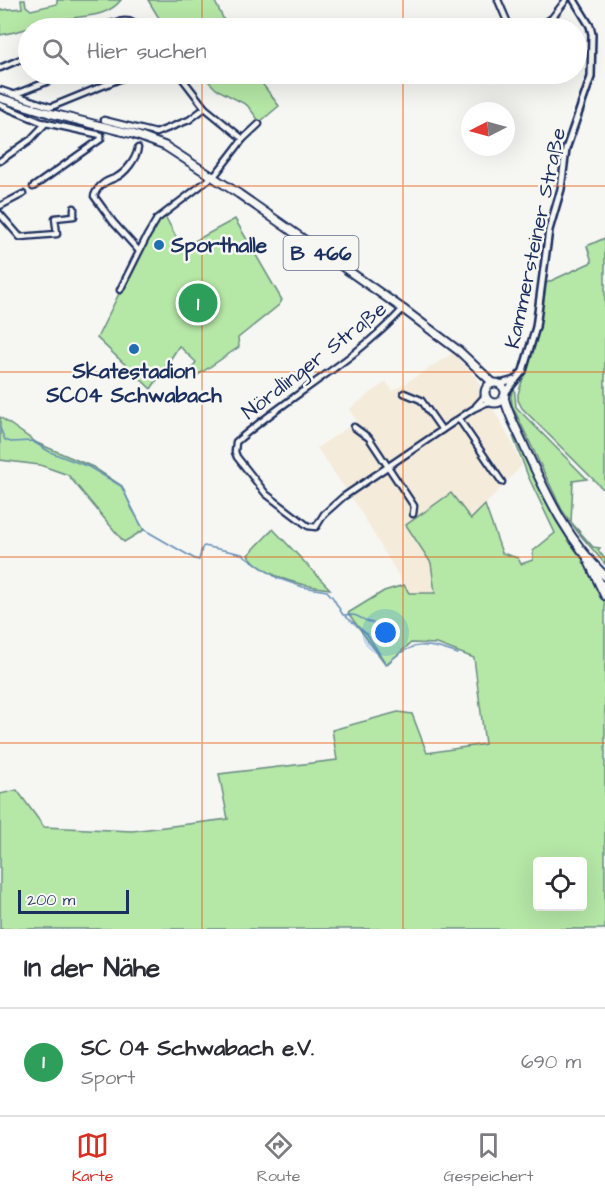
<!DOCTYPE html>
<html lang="de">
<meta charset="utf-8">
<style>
body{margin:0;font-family:"Architects Daughter",sans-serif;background:#f2f2f3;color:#2b2b33}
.controls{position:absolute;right:18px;bottom:18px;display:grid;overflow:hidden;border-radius:6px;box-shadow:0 6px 24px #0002}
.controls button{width:54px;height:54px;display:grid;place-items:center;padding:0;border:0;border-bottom:2px solid #e1e1e2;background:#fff;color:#2b2b33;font:30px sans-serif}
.compass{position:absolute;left:461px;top:102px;width:54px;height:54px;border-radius:50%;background:#fff;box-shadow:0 6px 24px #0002;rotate:264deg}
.scale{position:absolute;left:18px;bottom:15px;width:111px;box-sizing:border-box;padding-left:6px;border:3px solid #1b2f5e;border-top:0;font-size:16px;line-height:21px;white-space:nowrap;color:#1b2f5e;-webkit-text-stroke:4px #f6f6f2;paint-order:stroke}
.you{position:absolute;left:386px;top:633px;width:21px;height:21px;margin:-15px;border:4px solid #fff;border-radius:50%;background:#1a73e8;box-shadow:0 0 0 9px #1a73e833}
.badge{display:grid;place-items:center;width:39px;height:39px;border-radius:50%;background:#d93025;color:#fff;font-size:20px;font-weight:700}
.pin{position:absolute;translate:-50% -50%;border:3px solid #fff;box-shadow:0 2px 6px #0006}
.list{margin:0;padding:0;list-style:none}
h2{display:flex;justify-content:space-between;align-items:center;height:78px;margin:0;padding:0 24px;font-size:26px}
h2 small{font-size:20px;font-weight:400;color:#7c7c81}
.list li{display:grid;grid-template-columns:39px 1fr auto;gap:18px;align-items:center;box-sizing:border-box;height:108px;padding:0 24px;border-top:2px solid #e1e1e2}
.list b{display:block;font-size:22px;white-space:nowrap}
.list p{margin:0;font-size:20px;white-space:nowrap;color:#7c7c81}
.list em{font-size:20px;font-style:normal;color:#7c7c81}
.icon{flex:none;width:33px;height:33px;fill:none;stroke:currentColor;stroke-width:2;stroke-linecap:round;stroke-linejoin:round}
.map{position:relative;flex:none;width:605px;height:929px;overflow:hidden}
.search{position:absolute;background:#fff;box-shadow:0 6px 24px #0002;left:18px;right:18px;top:18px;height:66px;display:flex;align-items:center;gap:15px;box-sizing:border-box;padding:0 21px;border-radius:33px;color:#7c7c81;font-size:22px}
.sheet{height:186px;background:#fff}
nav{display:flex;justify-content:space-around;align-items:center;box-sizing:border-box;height:84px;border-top:2px solid #e1e1e2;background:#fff;font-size:16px;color:#7c7c81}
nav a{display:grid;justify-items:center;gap:3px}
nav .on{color:#d93025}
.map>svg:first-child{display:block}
.built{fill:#f4ebda}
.green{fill:#b5e7a6;stroke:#688b82;stroke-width:1.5;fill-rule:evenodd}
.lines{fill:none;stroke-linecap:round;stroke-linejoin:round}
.stream{stroke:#648eb8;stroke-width:1.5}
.minor-casing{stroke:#1b2f5e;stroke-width:9}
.tertiary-casing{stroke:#1b2f5e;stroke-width:10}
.primary-casing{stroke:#1b2f5e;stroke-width:11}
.motorway-casing{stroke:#1b2f5e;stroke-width:12}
.minor{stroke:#f6f6f2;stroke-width:4.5}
.tertiary{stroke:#f6f6f2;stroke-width:5}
.primary{stroke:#f6f6f2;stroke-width:7}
.motorway{stroke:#f6f6f2;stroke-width:8}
.grid{fill:none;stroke:#e8590c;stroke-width:1.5;stroke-opacity:0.55}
.poi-dot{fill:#1f6fb2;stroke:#f6f6f2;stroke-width:2}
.labels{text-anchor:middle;stroke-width:5;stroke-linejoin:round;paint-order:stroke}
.shield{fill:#f6f6f2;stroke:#5d6b8a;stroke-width:1.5}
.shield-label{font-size:20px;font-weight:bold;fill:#1b2f5e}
.street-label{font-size:21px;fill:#1b2f5e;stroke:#f6f6f2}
.poi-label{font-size:21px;font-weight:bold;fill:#1b2f5e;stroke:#f6f6f2;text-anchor:start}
</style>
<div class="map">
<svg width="605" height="929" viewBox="0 0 605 929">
<rect width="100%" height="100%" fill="#f6f6f2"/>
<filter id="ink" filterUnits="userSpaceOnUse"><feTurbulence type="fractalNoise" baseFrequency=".0167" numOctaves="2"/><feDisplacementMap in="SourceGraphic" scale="12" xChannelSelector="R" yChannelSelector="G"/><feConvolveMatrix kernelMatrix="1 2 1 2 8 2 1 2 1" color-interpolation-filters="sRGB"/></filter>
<g filter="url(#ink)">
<!-- built -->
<path class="built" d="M453 353 476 378 512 443 522 465 471 520 406 525 431 563 435 593H409L356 504 317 448 357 421 349 409 386 382 393 391Z"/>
<!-- green -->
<g class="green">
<path d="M21 0H25L26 6 31 10 57 4V0H121C106 19 81 15 60 20 39 24 21 32 0 35V10L22 8Z"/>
<path d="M148 0H214L228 28H165Z"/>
<path d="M201 74H255L279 106 260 122 247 105 216 89Z"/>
<path d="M165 216 182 248 235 219 282 300 279 305 238 338 239 347 195 377 190 371 196 362 179 346 151 389 97 338 150 231Z"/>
<path d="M605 238V491L522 408 518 400V394L535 339 544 284 592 262 587 246Z"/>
<path d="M514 384 516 407 587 479 573 481 571 522 593 547 600 548 598 550 605 559V564L577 531 562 510 512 405 511 396Z"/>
<path d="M0 417 37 443 93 467 122 486 132 509 144 530 124 542 68 475 40 465 0 460Z"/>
<path d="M513 436 521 444 551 510 562 529 593 574 605 604V929H0V794L17 790 44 827 132 831 228 819 219 774 337 760 332 730 398 712 412 714 427 753 485 744 474 658 437 644 411 643 386 665 348 613 384 591 404 585 409 593H435L431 563 406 525 451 493 471 519 485 505 502 553 518 558 521 564 533 560V551L555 533 528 476ZM538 862H582V906H538Z"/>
<path d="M273 529 330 589C302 586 266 578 248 555Z"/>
</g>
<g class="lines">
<!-- stream -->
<g class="stream">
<path d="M0 428 5 440 11 442 32 441 50 452 89 467 121 486 143 529 195 559 199 560 202 548 204 546 242 554 277 578 303 587 327 591 333 598 343 615C359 613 360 620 373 623"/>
<path d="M345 616 367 634 386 664C413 640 426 643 458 654"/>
</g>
<!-- minor casing -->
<g class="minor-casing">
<g id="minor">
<path d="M498 0 510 28"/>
<path d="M98 28C115 22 128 16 144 28"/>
<path d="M537 28 552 18 566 0"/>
<path d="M0 68 28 56"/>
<path d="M179 74 205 108 243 139"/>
<path d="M0 90 51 107 132 74"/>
<path d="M13 95 67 74"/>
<path d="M0 105 41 122 101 135V139L33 187"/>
<path d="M104 120 156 133 189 120 205 108"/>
<path d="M138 148C136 159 126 173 115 178 106 181 98 185 94 196L113 222 139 251"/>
<path d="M0 161 30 140 46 123"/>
<path d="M0 206 23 194"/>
<path d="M0 214 20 237 57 234 55 218 74 216V208"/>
<path d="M120 290 147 236 157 219 216 174 243 139 259 124"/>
<path d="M403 309C355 361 290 395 236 442L235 452 237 457 266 494 308 526 316 527 324 514 343 497 473 409 490 401"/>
<path d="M404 393 421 400 442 430"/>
<path d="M476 406 486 395"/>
<path d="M459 419 502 482"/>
<path d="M354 427 369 438 414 506 413 514"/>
</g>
</g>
<!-- tertiary casing -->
<g class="tertiary-casing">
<g id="tertiary">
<path d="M500 384 515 380"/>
<path d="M505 393 523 371 536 327 549 230 561 189 566 149 591 77 592 34 590 26 574 0"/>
</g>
</g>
<!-- primary casing -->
<g class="primary-casing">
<g id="primary">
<path d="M0 98 49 113 133 134 165 146 239 194 403 309 459 351 493 383"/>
<circle cx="495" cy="393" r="10"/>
<path d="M504 397C508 415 518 431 525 448 547 495 567 540 605 576"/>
</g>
</g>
<!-- motorway casing -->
<g class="motorway-casing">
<path id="motorway" d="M588 559 605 595"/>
</g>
<!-- minor -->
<use href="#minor" class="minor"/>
<!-- tertiary -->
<use href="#tertiary" class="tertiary"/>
<!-- primary -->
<use href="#primary" class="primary"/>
<!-- motorway -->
<use href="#motorway" class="motorway"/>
</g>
</g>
<!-- grid -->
<path class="grid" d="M202 0V28M403 0V28M202 74V929M403 74V929M0 186H605M0 372H605M0 557H605M0 743H605"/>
<!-- markers -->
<g class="poi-dot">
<circle cx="159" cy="245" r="6"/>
<circle cx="134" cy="349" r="6"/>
</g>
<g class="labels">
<!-- shield labels -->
<rect class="shield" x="283.5" y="236" width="75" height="34" rx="4.5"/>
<g class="shield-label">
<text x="321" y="260">B 466</text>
</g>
<!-- street labels -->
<g class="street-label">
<text transform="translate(535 238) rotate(-78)" y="7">Kammersteiner Straße</text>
<text transform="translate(314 360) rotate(-38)" y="7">Nördlinger Straße</text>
</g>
<!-- poi labels -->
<g class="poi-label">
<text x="171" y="252">Sporthalle</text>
<text x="134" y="378" text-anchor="middle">Skatestadion<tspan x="134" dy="24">SC04 Schwabach</tspan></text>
</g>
</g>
</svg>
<div class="controls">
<button><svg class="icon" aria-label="locate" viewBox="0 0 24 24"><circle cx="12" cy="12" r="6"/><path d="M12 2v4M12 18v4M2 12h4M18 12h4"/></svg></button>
</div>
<svg class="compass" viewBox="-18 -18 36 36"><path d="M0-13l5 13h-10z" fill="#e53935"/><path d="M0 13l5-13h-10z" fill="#7c7c81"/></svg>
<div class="scale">200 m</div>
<div class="you"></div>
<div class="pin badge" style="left:198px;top:303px;background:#2e9e5b">1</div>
<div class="search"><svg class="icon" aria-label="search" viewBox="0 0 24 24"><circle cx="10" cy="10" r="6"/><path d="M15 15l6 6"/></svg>Hier suchen</div>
</div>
<section class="sheet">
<h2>In der Nähe<small></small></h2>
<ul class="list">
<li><span class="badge" style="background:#2e9e5b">1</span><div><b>SC 04 Schwabach e.V.</b><p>Sport</p></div><em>690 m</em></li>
</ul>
</section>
<nav>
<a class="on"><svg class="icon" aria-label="map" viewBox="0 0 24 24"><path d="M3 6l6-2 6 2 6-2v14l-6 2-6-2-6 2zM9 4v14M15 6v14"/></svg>Karte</a>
<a><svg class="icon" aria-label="directions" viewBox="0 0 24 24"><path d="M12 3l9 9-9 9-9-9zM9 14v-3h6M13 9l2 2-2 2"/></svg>Route</a>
<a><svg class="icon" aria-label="saved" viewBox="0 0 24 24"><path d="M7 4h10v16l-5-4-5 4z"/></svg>Gespeichert</a>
</nav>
